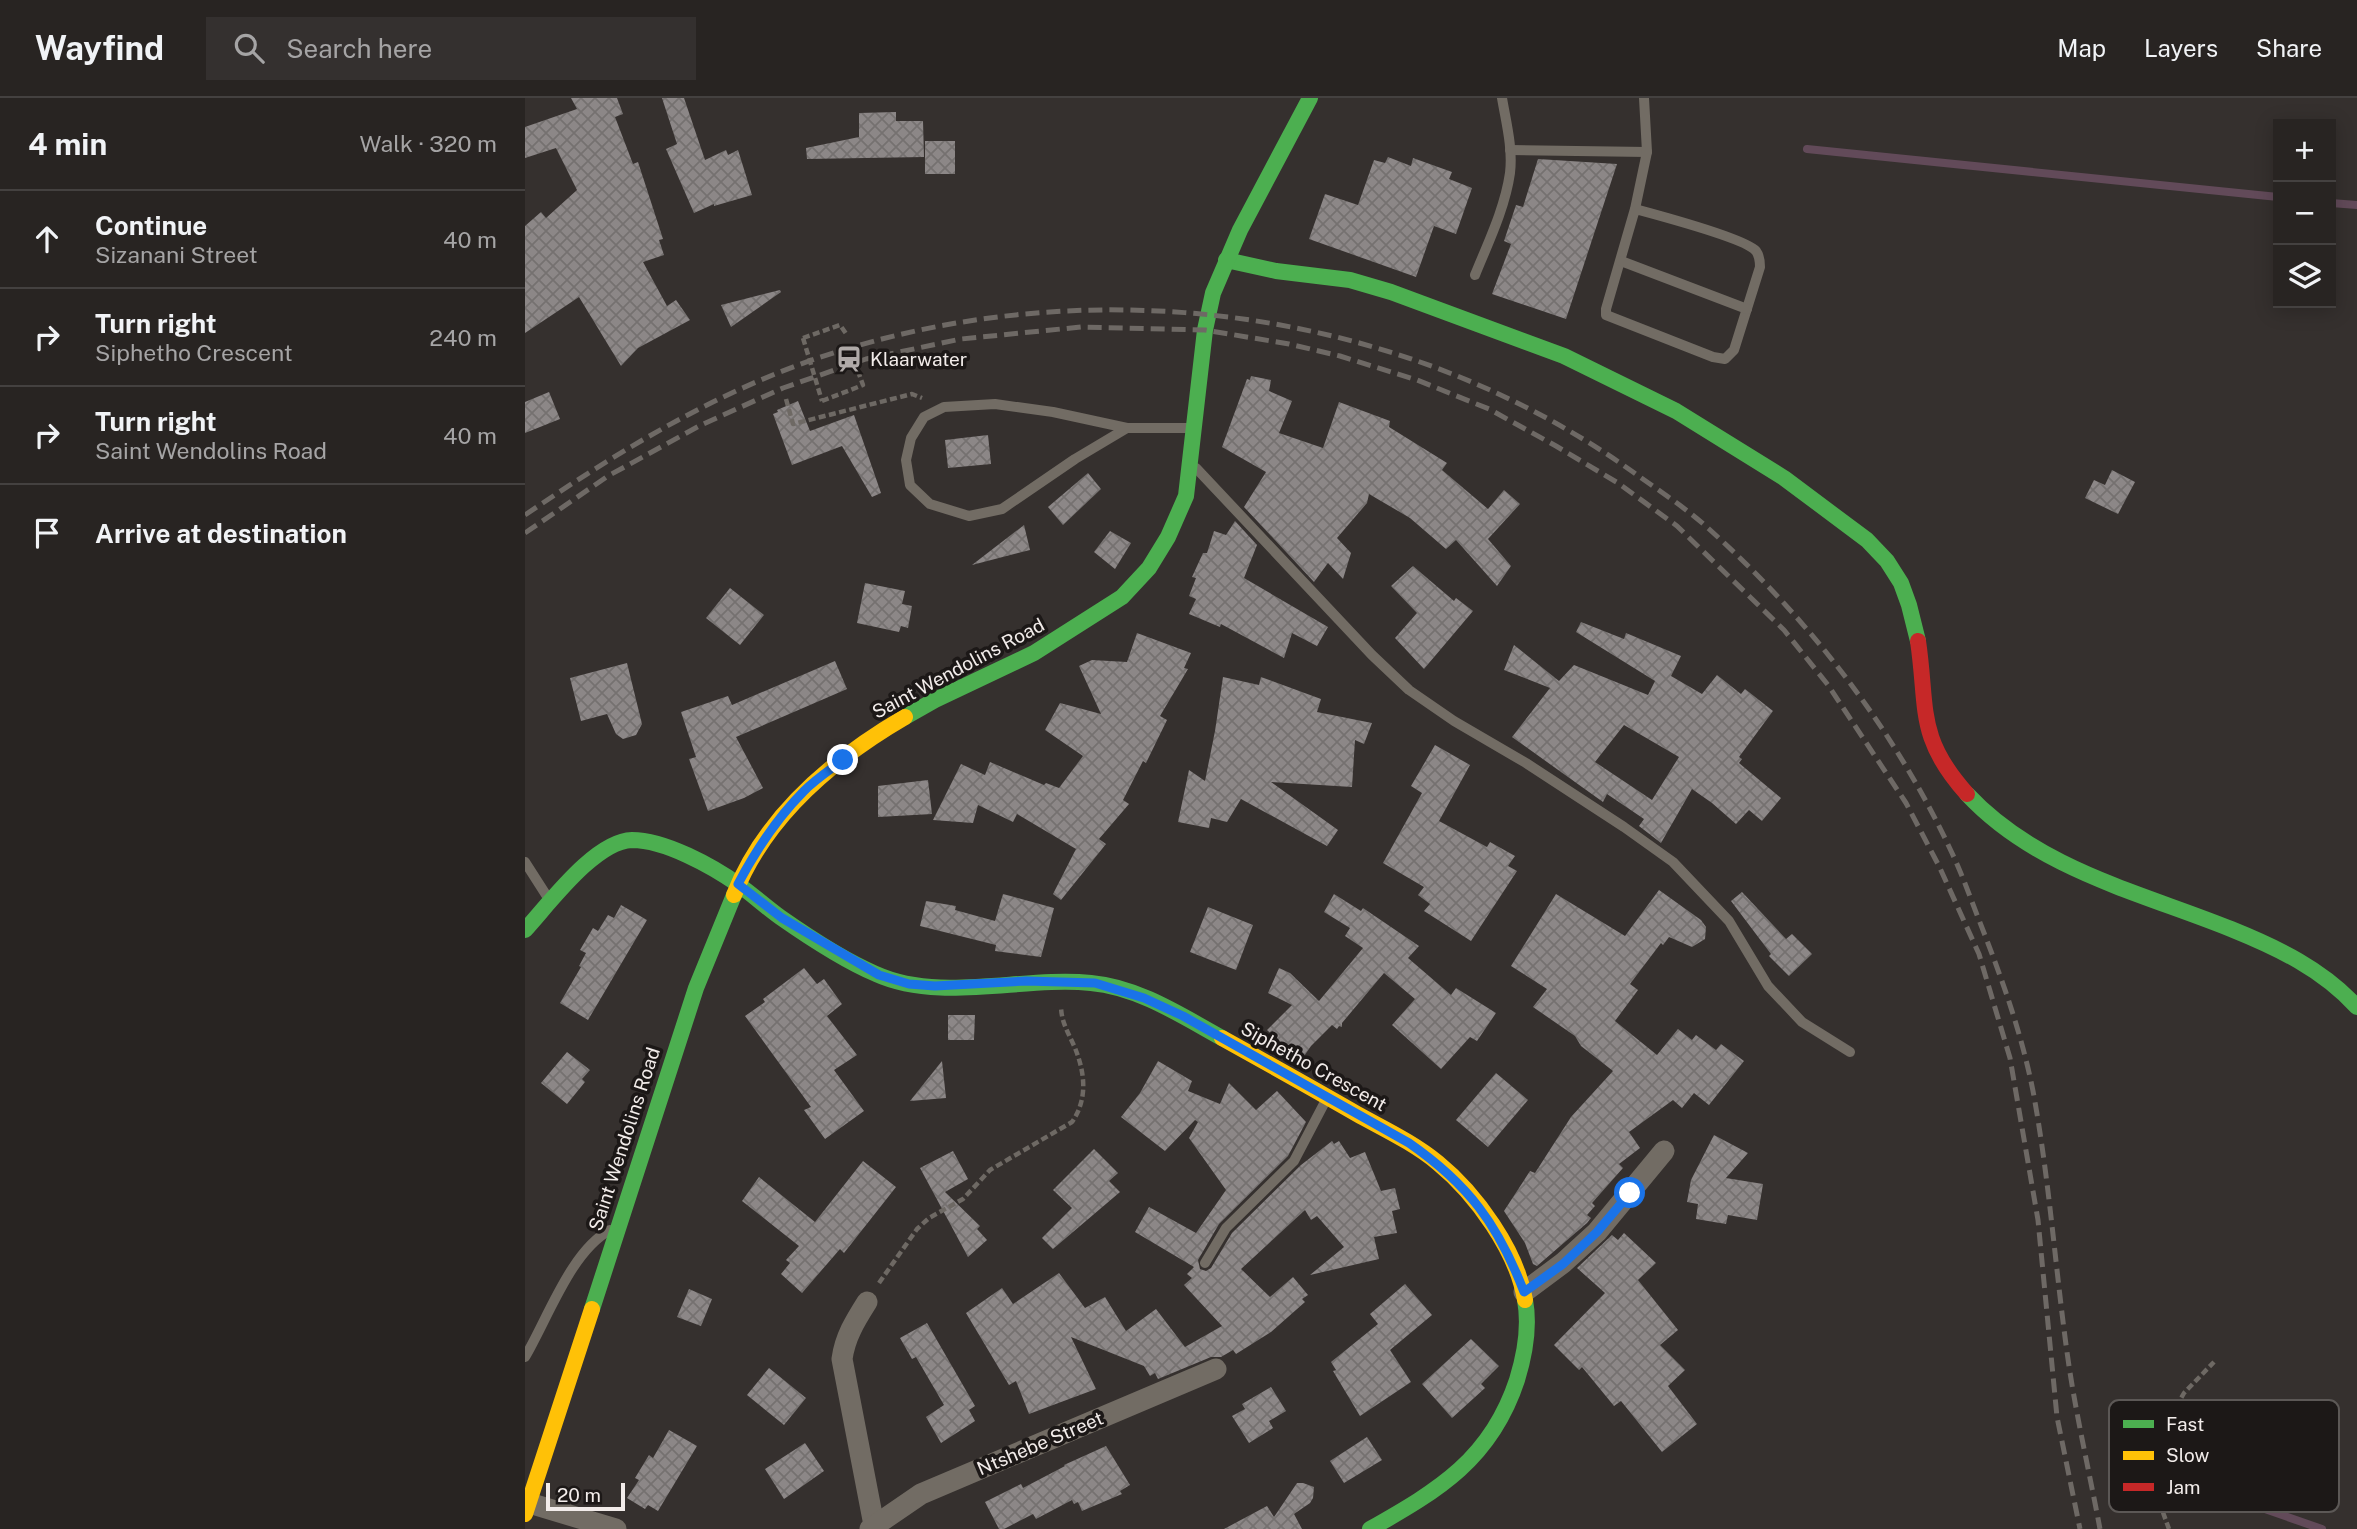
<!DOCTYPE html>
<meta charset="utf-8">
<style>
body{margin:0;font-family:"Public Sans",sans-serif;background:#34302f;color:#f1f3f6}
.controls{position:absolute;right:21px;top:21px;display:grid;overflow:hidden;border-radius:0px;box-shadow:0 4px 18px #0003}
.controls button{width:63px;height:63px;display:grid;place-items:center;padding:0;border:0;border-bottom:2px solid #444140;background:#282422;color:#f1f3f6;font:35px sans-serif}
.scale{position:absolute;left:21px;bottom:18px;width:79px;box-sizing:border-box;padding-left:7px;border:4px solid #f2ecea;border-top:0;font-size:19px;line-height:24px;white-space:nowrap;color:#f2ecea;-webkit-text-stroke:5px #1c1817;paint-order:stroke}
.stop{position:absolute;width:21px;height:21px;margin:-16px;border:5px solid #1a73e8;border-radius:50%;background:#fff}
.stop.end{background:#1a73e8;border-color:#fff;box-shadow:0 2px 7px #0008}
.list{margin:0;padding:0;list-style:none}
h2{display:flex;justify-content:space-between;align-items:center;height:91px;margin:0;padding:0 28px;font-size:30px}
h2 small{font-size:23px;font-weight:400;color:#a5a4a5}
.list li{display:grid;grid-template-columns:46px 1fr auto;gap:21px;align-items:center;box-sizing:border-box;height:98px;padding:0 28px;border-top:2px solid #444140}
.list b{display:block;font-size:26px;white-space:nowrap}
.list p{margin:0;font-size:23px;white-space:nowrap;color:#a5a4a5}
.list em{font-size:23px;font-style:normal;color:#a5a4a5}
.icon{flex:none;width:38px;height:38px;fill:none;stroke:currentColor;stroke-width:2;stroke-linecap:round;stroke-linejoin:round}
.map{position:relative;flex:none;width:1832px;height:1431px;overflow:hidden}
header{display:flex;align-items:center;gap:42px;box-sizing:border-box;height:98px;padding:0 35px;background:#282422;border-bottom:2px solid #444140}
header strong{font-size:33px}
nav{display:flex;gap:38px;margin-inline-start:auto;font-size:24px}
.search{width:490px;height:63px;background:#34302f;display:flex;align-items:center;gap:18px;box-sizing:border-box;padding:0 24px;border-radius:0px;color:#a5a4a5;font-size:26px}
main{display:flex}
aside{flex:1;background:#282422}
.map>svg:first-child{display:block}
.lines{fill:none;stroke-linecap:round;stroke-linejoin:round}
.stream{stroke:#624a59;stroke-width:8}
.building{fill:url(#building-cross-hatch);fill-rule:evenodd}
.path{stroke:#6e6964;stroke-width:4.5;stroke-dasharray:7 3.5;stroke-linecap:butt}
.lane{stroke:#726c64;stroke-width:10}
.street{stroke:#726c64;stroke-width:21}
.fast{stroke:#4caf50;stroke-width:16}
.slow{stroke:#ffc107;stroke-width:16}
.jam{stroke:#c62828;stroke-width:16}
.rail{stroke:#6e6965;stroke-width:5;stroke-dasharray:14 7;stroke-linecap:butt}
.path-bridge{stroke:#6e6964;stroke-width:4.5;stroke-dasharray:7 3.5;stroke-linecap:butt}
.route{stroke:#1a73e8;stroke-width:9}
.labels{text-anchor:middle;stroke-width:7;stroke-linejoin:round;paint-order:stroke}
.poi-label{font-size:19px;fill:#f2ecea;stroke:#1c1817;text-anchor:start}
.street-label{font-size:19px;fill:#f2ecea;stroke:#1c1817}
.key{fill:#1c1817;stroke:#5c5856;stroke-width:2}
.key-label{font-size:19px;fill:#f2ecea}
</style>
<header>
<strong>Wayfind</strong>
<div class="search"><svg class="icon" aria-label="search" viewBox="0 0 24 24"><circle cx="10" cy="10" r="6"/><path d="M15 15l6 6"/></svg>Search here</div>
<nav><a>Map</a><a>Layers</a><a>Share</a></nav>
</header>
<main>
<aside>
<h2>4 min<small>Walk · 320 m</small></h2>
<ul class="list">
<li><svg class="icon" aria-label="ahead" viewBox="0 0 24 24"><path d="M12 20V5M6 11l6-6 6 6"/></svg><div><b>Continue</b><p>Sizanani Street</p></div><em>40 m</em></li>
<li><svg class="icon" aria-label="right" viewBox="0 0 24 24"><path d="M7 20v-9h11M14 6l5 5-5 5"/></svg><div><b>Turn right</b><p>Siphetho Crescent</p></div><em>240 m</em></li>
<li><svg class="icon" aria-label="right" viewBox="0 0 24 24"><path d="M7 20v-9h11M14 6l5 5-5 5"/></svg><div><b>Turn right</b><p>Saint Wendolins Road</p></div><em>40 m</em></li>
<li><svg class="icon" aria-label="arrive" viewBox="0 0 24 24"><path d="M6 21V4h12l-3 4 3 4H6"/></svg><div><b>Arrive at destination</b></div></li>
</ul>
</aside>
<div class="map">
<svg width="1832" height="1431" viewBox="0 0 1832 1431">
<defs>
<pattern id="building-cross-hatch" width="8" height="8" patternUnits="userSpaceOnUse" patternTransform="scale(1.75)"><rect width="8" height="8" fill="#8c8787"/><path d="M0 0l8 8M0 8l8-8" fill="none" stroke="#757170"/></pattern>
</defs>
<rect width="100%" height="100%" fill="#35302e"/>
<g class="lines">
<!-- stream -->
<g class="stream">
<path d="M1282 51 1753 99"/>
<path d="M1806 105 1832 107"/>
<path d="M1691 1394 1797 1431"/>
</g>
</g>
<!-- building -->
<g class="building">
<path d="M46 0H92L98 16 90 19 108 66 113 64 138 141 134 142 139 157 118 164 142 208 151 202 165 222 113 250 96 268 54 199 0 235V128L16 114 21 120 52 92 31 50 0 60V29L52 11Z"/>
<path d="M137 0H159L180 62 201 52 203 57 213 52 227 97 189 108V106L169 115 141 51 152 46Z"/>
<path d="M371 14V23H398L399 59 282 61 281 50 334 39V15Z"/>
<rect x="400" y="43" width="30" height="33"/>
<path d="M863 59 886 68 888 60 927 74 924 81 947 90 931 136 909 128 891 179 784 141 800 96 833 107 849 62 860 65Z"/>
<path d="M1013 61 1092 66 1041 221 967 196 986 146 979 143 991 107 998 109Z"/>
<path d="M255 192 256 194 206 229 196 207Z"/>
<path d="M726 278 746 282 744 293 767 303 754 335 798 350 814 304 865 323 864 329 922 365 917 372 963 411 979 392 995 406 963 441 986 468 972 488 931 442 921 451 885 420 844 396 842 405 812 440 826 455 818 481 803 465 789 484 719 409 741 374 697 349 722 281 725 282Z"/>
<path d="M24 294 35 321 0 335V304Z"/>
<path d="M273 303 285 333 329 317 356 395 347 399 317 348 267 367 248 316 253 314 252 312Z"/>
<path d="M463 337 466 366 423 370 420 342Z"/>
<path d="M1587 372 1610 384 1593 416 1560 400 1569 382 1580 387Z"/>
<path d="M563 375 576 391 538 427 523 409Z"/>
<path d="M710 423 732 447 719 480 803 529 792 548 767 535 759 560 696 526 695 529 664 516 671 501 664 498 671 480 667 479 678 455H682L689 433 701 437Z"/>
<path d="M499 427 505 452 447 467Z"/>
<path d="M585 433 606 445 590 471 569 454Z"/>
<path d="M888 468 929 503 931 500 948 513 899 571 870 540 892 515 866 488Z"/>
<path d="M340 485 380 493 377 506 387 508 383 530 376 528 374 534 332 525Z"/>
<path d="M205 490 239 517 215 547 181 520Z"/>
<path d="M1056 524 1099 541 1101 535 1156 558 1146 578 1177 596 1192 577 1216 596 1220 591 1248 613 1214 659 1217 661 1214 665 1256 700 1237 723 1224 712 1211 726 1187 705 1167 691 1136 745 1114 728 1119 721 1082 696 1078 704 987 639 1025 590 979 572 989 547 1034 583 1049 567 1123 597 1130 583 1051 534ZM1099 627 1154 659 1127 702 1070 664Z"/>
<path d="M612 535 666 555 659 570 663 571 635 618 642 622 621 665 618 663 598 702 604 706 574 741 581 746 536 802 528 796 551 751 492 716 488 724 453 707 448 725 408 722 436 666 460 677 465 664 519 687 521 685 534 690 558 658 520 632 535 605 576 616 554 568 567 562 602 564Z"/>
<path d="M310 563 322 591 211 639 238 690 219 700 183 713 164 661 171 659 156 614 203 598 207 607Z"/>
<path d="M102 565 117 626 111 637 98 641 91 636 82 616 56 623 45 580Z"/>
<path d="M698 579 734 587 736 579 796 601 792 614 847 625 839 646 830 642 827 689 746 684 813 732 802 748 716 701 702 724 686 720 684 730 653 724 664 672 680 683 690 633Z"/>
<path d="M910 647 945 667 914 723 962 749 965 744 990 758 983 768 992 773 946 843 899 813 905 806 893 797 899 789 858 765 897 695 886 688Z"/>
<path d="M403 682 407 716 353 719V688Z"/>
<path d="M1134 792 1176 822 1181 829 1180 841 1167 849 1144 839 1138 847 1136 845 1105 886 1113 892 1090 923 1132 957 1153 931 1167 942 1171 937 1191 952 1196 946 1219 963 1184 1007 1169 995 1157 1010 1148 1002 1104 1034 1115 1050 1094 1066 1098 1070 1067 1105 1070 1108 1062 1117 1066 1120 1062 1125 1012 1168 1008 1166 1000 1145 979 1113 1005 1073 1010 1075 1046 1019 1088 973 1056 948 1050 938 1008 909 1022 891 986 868 1031 796 1100 838Z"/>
<path d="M1217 794 1261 841 1267 836 1287 856 1264 878 1244 858 1246 856 1206 803Z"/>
<path d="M478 796 529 810 516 859 470 853 471 847 395 828 401 803 431 808 430 812 470 823Z"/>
<path d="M809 796 836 813 838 810 894 848 883 860 926 897 931 890 971 915 952 943 945 939 916 971 867 927 890 901 859 875 817 925V929L814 928 812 931 807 927 786 948 775 964 742 932 767 907 743 895 754 870 765 875 794 903 838 850 820 838 825 830 799 814Z"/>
<path d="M96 807 122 822 63 922 35 905 56 869 54 868 61 855 55 852 68 830 73 833 83 817 89 820Z"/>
<path d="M683 809 728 827 711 872 665 854Z"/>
<path d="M279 870 292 886 299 881 317 906 302 918 332 957 309 972 339 1013 300 1041 279 1012 286 1009 220 918 240 904 238 901Z"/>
<path d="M423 917H450L449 942H423Z"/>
<path d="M42 954 65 972 57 981 60 984 42 1006 16 985Z"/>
<path d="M417 963 421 1000 385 1003Z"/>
<path d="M633 963 667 983 663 993 695 1006 704 985 731 1012 752 993 781 1024 763 1058 694 1126 673 1162 675 1171 681 1173 686 1170 707 1135 776 1067 807 1043 809 1046 814 1043 825 1060 840 1054 856 1093 870 1090 875 1111 867 1113 872 1135 849 1139 854 1161 785 1177 819 1149 792 1118 786 1122 780 1112 716 1171 745 1199 768 1179 783 1197 777 1201 780 1204 746 1234 711 1256 708 1252 696 1259H686L633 1281 630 1275 625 1278 619 1268 546 1239 571 1291 504 1316 491 1283 484 1287 441 1215 477 1190 488 1206 534 1175 560 1210 580 1199 601 1233 631 1211 660 1249 697 1228 659 1187 667 1180 662 1176 669 1169 610 1134 624 1109 671 1135 701 1092 664 1040 673 1024 670 1022 640 1053 596 1019 615 995Z"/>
<path d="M971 975 1003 1002 963 1049 931 1022Z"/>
<path d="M1189 1037 1223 1055 1201 1080 1238 1086 1232 1122 1203 1117 1201 1126 1171 1121 1173 1106 1162 1104 1166 1082Z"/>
<path d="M569 1051 593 1075 584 1083 595 1094 528 1151 517 1140 547 1110 528 1092Z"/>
<path d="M428 1053 443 1081 420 1094 455 1128 452 1131 462 1142 443 1159 395 1070Z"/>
<path d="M338 1063 371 1089 319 1155 315 1151 277 1195 256 1176 265 1165 261 1162 274 1148 217 1103 234 1079 290 1124Z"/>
<path d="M1099 1135 1131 1165 1113 1182 1153 1232 1135 1247 1160 1272 1143 1288 1172 1326 1137 1354 1096 1303 1089 1308 1057 1269 1054 1272 1029 1247 1080 1195 1052 1170 1087 1137 1093 1142Z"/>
<path d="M880 1186 907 1217 865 1252 886 1284 835 1318 808 1273 811 1272 806 1264 853 1226 845 1216Z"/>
<path d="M164 1191 187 1201 176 1228 152 1219Z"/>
<path d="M402 1225 450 1308 444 1312 450 1323 416 1345 401 1319 419 1307 391 1259 387 1261 375 1240Z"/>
<path d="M946 1241 974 1268 956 1286 960 1290 927 1320 897 1286Z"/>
<path d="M244 1270 281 1300 259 1327 222 1297Z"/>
<path d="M746 1289 761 1313 744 1323 748 1330 724 1345 707 1318 720 1311 717 1306Z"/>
<path d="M144 1332 172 1348 133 1413 123 1407 120 1411 102 1400 114 1382 110 1380 124 1357 128 1360Z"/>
<path d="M842 1339 857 1362 819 1385 805 1363Z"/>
<path d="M280 1345 299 1373 259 1401 240 1371Z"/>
<path d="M581 1348 605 1387 595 1393 597 1396 557 1413 553 1404 549 1406 547 1402 511 1421 508 1416 479 1431H474L460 1404 496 1386 498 1390 540 1368 539 1367Z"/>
<path d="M772 1385H778L789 1389 788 1400 785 1405 769 1416 777 1431H699L742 1408 749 1419Z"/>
</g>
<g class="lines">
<!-- path -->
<g class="path">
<path d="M278 240 315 227 322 237"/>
<path d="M261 301 268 326 387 296 397 300"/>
<path d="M297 303 338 287 334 276"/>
<path d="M354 1185 392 1131 404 1120 438 1101 465 1072 547 1024C563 1001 560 975 550 950 544 936 536 924 536 908"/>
<path d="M1644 1431 1636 1409 1639 1343 1646 1318 1659 1295 1689 1264"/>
</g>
<!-- lane -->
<g class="lane">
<path d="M985 52 1122 54"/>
<path d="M1110 111C1132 117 1220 140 1231 153 1234 157 1235 163 1235 169L1209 252 1200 261 1188 259 1081 217V211L1110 111 1122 54 1119 0"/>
<path d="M1096 163 1222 211"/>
<path d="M950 177C963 145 980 110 985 75 988 50 981 24 977 0"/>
<path d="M602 330 550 361 477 411 444 418 405 406 385 387 381 362 386 340 399 319 419 309 470 306 528 314 602 330H668"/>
<path d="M671 370 847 557 884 592 929 623 1001 665 1099 729 1148 764 1204 823 1243 888 1277 924 1325 954"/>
<path d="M0 764 25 803"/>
<path d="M680 1165 701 1130 769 1063 802 1000"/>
<path d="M0 1259C23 1220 46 1153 85 1132"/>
</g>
<!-- street -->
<g class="street">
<path d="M999 1194 1038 1165 1072 1134 1139 1053"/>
<path d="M342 1204C330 1223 320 1239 317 1261L349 1427"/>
<path d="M4 1405 91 1431"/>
<path d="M345 1431 396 1396 691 1271"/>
</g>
<!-- fast -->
<g class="fast">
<path d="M701 162 751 173 825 182 866 194 1039 258 1151 313 1259 380 1342 442 1362 463 1376 485 1384 507 1393 543"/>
<path d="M380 619 410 602 509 555 597 499 624 470 643 439 661 398 680 232 688 195 715 132 785 0"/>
<path d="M1442 696C1512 771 1614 794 1706 831 1753 850 1797 871 1832 909"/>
<path d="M0 832C24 806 70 743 107 742 140 742 187 768 214 787 228 797 241 809 255 819 285 840 318 862 351 876 415 905 498 878 566 885 613 889 657 918 697 940"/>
<path d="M67 1211 171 890 209 797"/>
<path d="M845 1431C914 1392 966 1361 992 1282 1000 1256 1005 1229 1000 1202"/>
</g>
<!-- slow -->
<g class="slow">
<path d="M209 797C240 718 308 661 380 619"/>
<path d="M697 940C742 965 787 990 832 1016 859 1031 889 1045 913 1065 951 1096 992 1153 1000 1202"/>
<path d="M0 1416 67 1211"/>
</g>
<!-- jam -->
<path class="jam" d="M1393 543C1403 611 1391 639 1442 696"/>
<!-- rail -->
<g class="rail">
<path d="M0 417C100 349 202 287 318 252 581 171 882 213 1108 374 1133 392 1161 410 1184 431 1285 522 1370 632 1427 755 1437 776 1445 799 1454 822 1476 878 1496 933 1508 993 1524 1079 1530 1167 1542 1254 1550 1313 1564 1372 1575 1431"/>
<path d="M0 435 83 378 176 327 258 290 341 261 436 241 556 229 680 232 764 246 815 258 892 282 964 311 1031 348 1093 385 1152 428 1259 532 1303 587 1381 705 1414 768 1454 856 1485 960 1513 1122 1532 1319 1555 1431"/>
</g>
<!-- path-bridge -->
<path class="path-bridge" d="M278 240 297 303"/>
</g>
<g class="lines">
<!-- route -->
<path class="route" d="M318 662C305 672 291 681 279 693 252 720 231 752 213 786L257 820 354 877 384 886 410 888 501 883 570 885 619 900 658 918 884 1045C943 1086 973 1126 999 1194L1038 1166 1072 1134 1105 1095"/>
</g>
<!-- icons -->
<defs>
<g id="station-bare" transform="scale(2.1)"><path d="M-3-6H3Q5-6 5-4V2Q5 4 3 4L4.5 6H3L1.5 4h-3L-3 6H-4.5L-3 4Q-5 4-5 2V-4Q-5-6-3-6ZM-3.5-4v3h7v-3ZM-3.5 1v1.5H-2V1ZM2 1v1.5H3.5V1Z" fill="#b0aaa8" stroke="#1c1817" stroke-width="2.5" paint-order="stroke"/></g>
</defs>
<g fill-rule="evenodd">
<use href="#station-bare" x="324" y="261"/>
</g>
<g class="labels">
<!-- poi labels -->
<g class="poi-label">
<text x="345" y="268">Klaarwater</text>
</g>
<!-- street labels -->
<g class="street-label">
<text transform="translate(433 570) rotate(-28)" y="7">Saint Wendolins Road</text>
<text transform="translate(789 968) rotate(29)" y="7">Siphetho Crescent</text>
<text transform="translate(99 1041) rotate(-72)" y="7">Saint Wendolins Road</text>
<text transform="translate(515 1345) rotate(-23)" y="7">Ntshebe Street</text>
</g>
</g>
<!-- legend -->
<rect x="1584" y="1302" width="230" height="112" rx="10" class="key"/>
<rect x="1598" y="1322" width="31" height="8" fill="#4caf50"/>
<rect x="1598" y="1353" width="31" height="9" fill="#ffc107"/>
<rect x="1598" y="1385" width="31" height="8" fill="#c62828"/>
<g class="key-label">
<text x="1641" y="1333">Fast</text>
<text x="1641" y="1364">Slow</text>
<text x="1641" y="1396">Jam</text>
</g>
</svg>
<div class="controls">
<button>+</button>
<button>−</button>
<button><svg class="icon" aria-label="layers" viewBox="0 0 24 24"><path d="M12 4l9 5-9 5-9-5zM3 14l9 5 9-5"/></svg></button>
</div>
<div class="scale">20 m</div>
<div class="stop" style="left:1105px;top:1095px"></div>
<div class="stop end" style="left:318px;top:662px"></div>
</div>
</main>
